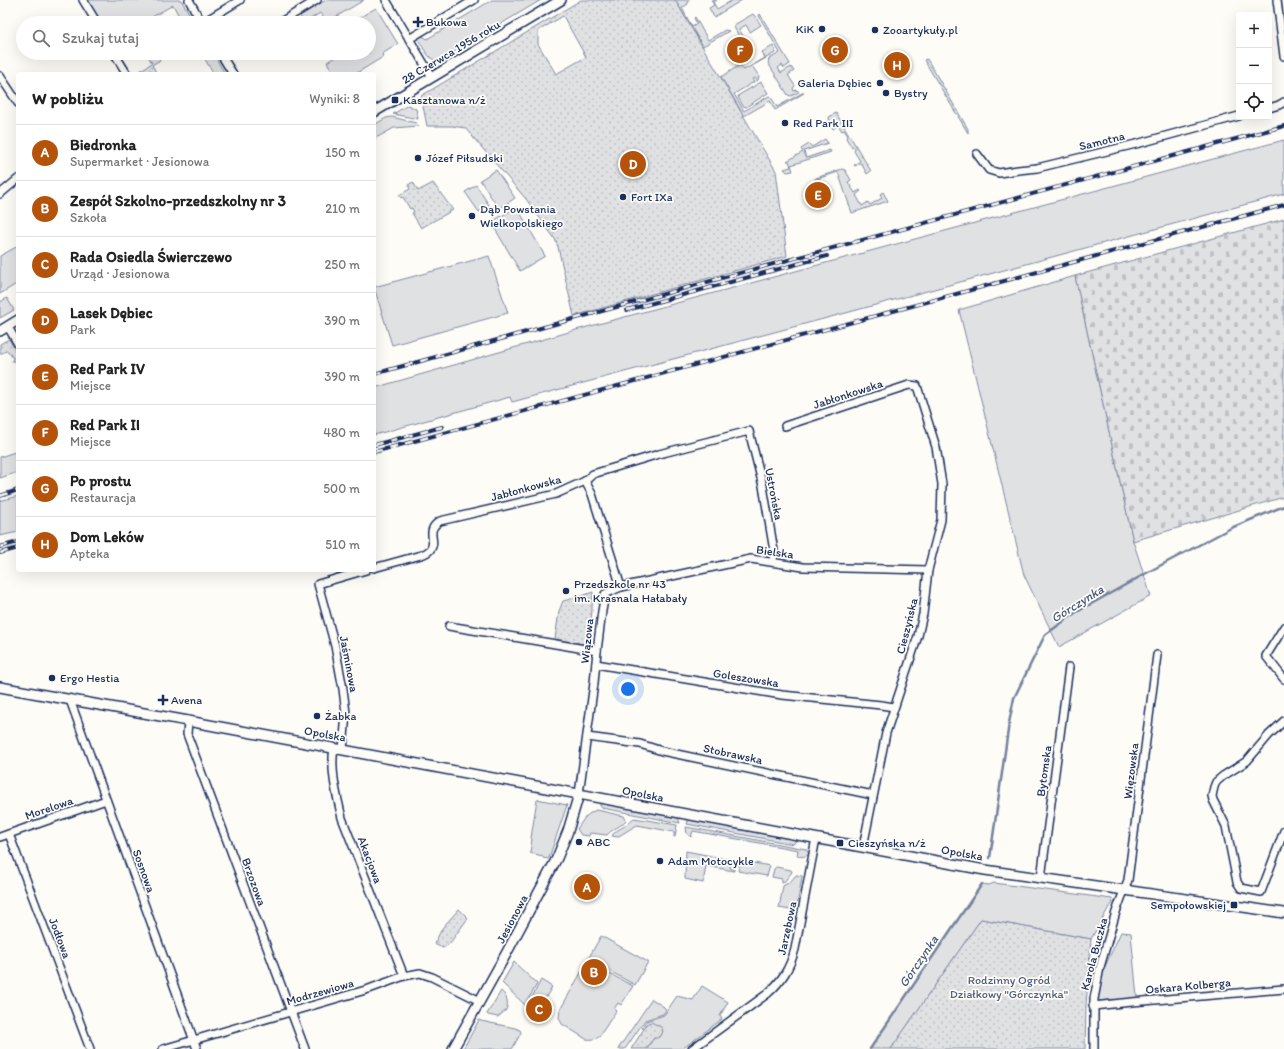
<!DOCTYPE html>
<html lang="pl">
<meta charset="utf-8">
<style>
body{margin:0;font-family:Itim,sans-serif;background:#f2f2f2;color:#222}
.controls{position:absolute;right:12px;top:12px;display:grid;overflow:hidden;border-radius:4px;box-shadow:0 4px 16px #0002}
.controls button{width:36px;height:36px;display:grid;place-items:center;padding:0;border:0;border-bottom:1px solid #e0e0e0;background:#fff;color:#222;font:20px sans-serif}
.you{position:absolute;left:628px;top:689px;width:14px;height:14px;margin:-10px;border:3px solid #fff;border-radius:50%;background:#1a73e8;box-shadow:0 0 0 6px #1a73e833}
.badge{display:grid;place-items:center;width:26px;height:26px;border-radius:50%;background:#b45309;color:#fff;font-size:13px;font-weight:700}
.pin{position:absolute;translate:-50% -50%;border:2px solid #fff;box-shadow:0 1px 4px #0006}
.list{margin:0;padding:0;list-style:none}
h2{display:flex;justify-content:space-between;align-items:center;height:52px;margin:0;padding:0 16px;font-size:17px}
h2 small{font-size:13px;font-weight:400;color:#767676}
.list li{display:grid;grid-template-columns:26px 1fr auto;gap:12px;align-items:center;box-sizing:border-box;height:56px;padding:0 16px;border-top:1px solid #e0e0e0}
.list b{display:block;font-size:15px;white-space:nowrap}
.list p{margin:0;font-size:13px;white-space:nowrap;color:#767676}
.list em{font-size:13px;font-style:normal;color:#767676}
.icon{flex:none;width:22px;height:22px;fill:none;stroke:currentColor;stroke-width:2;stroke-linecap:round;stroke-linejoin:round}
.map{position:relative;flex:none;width:1284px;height:1049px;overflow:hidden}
.search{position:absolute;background:#fff;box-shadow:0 4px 16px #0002;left:16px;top:16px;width:360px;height:44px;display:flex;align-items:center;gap:10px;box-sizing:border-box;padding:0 14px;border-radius:22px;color:#767676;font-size:15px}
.panel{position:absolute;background:#fff;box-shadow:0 4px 16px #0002;left:16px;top:72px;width:360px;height:500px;border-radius:4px}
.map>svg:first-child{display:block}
.grass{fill:#e0e1e3;stroke:#7e88a0}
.cemetery{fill:url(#cemetery-stones);stroke:#7e88a0}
.park{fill:url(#park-dots);stroke:#7e88a0;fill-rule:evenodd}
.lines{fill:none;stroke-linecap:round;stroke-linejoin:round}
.stream{stroke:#76819c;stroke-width:2.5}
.minor-casing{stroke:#1b2f5e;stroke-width:10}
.tertiary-casing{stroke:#1b2f5e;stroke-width:12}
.minor{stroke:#fdfcf7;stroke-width:7}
.tertiary{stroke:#fdfcf7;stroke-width:9}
.rail-casing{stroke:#1b2f5e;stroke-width:4}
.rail{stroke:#fdfcf7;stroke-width:2.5;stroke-dasharray:8;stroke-linecap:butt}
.poi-dot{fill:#1b2f5e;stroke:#fdfcf7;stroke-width:1.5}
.labels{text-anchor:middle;stroke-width:3.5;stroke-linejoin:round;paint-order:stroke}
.poi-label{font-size:12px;fill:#1b2f5e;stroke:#fdfcf7;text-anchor:start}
.street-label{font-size:12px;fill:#1b2f5e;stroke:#fdfcf7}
.park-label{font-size:12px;fill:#4c5c7f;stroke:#fdfcf7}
.water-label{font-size:13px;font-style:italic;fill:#49587d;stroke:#fdfcf7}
</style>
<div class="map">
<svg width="1284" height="1049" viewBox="0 0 1284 1049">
<defs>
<pattern id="cemetery-stones" width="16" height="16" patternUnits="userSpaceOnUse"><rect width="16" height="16" fill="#e0e1e3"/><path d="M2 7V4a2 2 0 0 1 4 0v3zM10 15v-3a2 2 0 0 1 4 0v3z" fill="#c0c1c5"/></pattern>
<pattern id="park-dots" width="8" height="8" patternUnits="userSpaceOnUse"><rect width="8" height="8" fill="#e0e1e3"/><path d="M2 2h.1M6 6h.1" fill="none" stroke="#c0c1c5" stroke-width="1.8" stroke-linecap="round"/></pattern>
</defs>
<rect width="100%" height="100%" fill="#fdfcf7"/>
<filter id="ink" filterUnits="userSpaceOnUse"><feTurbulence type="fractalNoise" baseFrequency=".025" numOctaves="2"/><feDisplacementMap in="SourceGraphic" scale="8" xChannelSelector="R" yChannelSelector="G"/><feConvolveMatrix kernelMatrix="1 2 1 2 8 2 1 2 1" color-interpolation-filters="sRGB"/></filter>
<g filter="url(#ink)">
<!-- grass -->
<g class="grass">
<path d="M87 0H181L195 23H183L173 5 152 17 155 23H100Z"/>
<path d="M326 0H364L329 21 325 20 320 13 304 23 300 16Z"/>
<path d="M492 0H541L439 61C428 61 424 48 418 39L421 35 427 39Z"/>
<path d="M675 0H690L687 2 688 4 682 8 692 27 697 24 694 18 695 17 708 40 725 30 729 31 703 46Z"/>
<path d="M711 0H717L713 2 717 9 733 0H742L714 17 709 8 714 5Z"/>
<path d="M376 8 398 44 382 54 383 57 355 74H334L327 62 335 57 334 53H369V23H350Z"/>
<path d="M753 14 754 15 761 25 750 32 746 25 739 29 743 36 740 38 734 27V25Z"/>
<path d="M760 14 790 64 784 68 782 65 778 68 781 73 791 67 794 71 788 75 795 86 793 88 794 91 797 90 799 92 791 96 788 95 768 63 769 59 780 53 759 16Z"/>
<path d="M773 46 775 50V53L752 66 759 76 758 80 757 81 755 78 752 79 754 82 734 94 744 111 769 96 771 97 777 107 802 93H804L775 110 770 101 744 116 721 77 740 65 744 70 765 58 762 52Z"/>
<path d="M201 53H213L225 74H214Z"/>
<path d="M761 82 768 93 746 107 743 106 738 97 739 95Z"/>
<path d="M408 105 416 109 418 119 393 114Z"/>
<path d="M836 113 871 171 867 174 861 163 855 166 854 165 860 161 854 151 855 149 854 147 852 148 846 138 848 136 844 130 842 131 838 125 833 129 832 127 837 124 836 121 830 124 829 117Z"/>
<path d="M392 117 416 123 419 126 394 128 374 139V125L386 118Z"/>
<path d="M825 139 828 143 804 151 806 158 830 150 831 152 791 165 793 171 787 172 784 169 791 167 789 161H787L803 152 801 149 809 144 812 147Z"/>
<path d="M1284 140V194L857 310 512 402 510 397 374 435V388L576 330Z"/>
<path d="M842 169 845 170 851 180 848 182 855 193 860 190 861 191 856 195 862 206 868 202 870 205 882 198 880 194 883 192 888 201 852 213 838 172 817 179 819 185 817 186 815 179 816 178Z"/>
<path d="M496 170 515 198 499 209 480 180Z"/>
<path d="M476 185 489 205 479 212 465 192Z"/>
<path d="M517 207 545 256 520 271 491 222Z"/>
<path d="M18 246V283L0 294V256Z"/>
<path d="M489 256 508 313 392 345 374 287Z"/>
<path d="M1075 276 1133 541 1151 596 1059 647 1024 575 959 310Z"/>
<path d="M7 298 14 310 0 318V302Z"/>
<path d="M18 451V472L0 478V457Z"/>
<path d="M18 496V532L0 536V501Z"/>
<path d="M537 799 567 805 549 858 548 859 543 858V856L530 853 532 839 531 838Z"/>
<path d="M600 803 678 818 680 823 602 808 600 806Z"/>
<path d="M596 810 624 816 626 820C621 827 613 828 607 835L590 833 589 836 581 835 577 829C584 819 584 816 596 810Z"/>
<path d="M634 818 677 825 675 837H674V832L637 825 617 837 612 836C615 830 621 829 626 825 630 822 631 820 634 818Z"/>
<path d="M690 820 796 840 795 842 793 844 687 824 688 821Z"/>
<path d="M686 827 806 849 809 854C805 857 802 857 797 856L798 850 693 831 691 837 687 834Z"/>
<path d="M686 851 732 860 730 868 734 869V871L706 866 703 883 685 879Z"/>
<path d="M743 861 770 866 767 876 738 871 740 862Z"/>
<path d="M776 867 791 870 792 872 784 882H782V879L772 877 774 869Z"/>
<path d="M796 875 802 876V877L796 911 779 908 783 886 790 882Z"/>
<path d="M994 883 1112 899 1113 903 1108 909 1091 939 981 919 891 1049H870L982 884 989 885Z"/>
<path d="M1121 932 1131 933 1137 998 1102 1002 1097 999 1100 977Z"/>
<path d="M601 936 648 962 635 985 588 959Z"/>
<path d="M514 962 537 984 525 1005 502 983Z"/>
<path d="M587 962 633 986 621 1005 618 1003 614 1009 616 1011 599 1037C595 1039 591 1040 586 1039L562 1024 559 1018 560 1010Z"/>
<path d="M541 980 552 987 535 1015 527 1011 526 1009Z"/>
<path d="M702 986 728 1002 720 1016 722 1019 682 1049H646L654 1038 647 1024 644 1029 642 1028 646 1021 664 1015 677 996 693 1000Z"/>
<path d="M501 991C507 996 509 1003 506 1010L498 1017 488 1015 487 1014Z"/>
<path d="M652 999 664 1007 666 1010 663 1014 645 1020 625 1049H618Z"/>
<path d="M479 1020 481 1021 515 1028 520 1030 521 1033 512 1049H463Z"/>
</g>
<!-- cemetery -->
<path class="cemetery" d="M1284 219V497L1133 541 1075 276Z"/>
<!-- park -->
<g class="park">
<path d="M581 0H675L776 171 787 256 574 316 558 247 555 239 526 199 465 128 452 126H427L421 96ZM563 16 586 57 556 74 538 44V31Z"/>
<path d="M146 53H156L160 60 152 65 157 74H144L141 70 152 63Z"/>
<path d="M927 59 968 129V133L924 60Z"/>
<path d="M413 182 418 191 433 183 453 210 421 228 412 213 414 212 412 208 410 209 403 197 401 198 399 195 410 189 408 185Z"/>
<path d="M9 339 18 355V366L15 361H12L13 358 8 351H6L0 354V344Z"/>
<path d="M593 592 590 640 586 643 583 644 555 639 559 611 563 601 582 596Z"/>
<path d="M459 909 468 918 450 943 443 948 434 944 443 927Z"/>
<path d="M981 919 1091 939 1086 1005 1085 1049H891Z"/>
<path d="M651 1022 661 1027 663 1031 661 1036 657 1038H654L646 1049H631L647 1024Z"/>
</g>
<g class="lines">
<!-- stream -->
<g class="stream">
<path d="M990 858 1009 723 1014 698 1045 635 1075 613 1152 570 1231 528 1284 506"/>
<path d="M870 1049 982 884"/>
</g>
<!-- minor casing -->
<g class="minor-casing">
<g id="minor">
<path d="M83 0 97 23"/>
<path d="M189 0 202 23"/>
<path d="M386 0 432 77"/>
<path d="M1277 0 1284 56"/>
<path d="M202 23 240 0"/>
<path d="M279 23 317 0"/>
<path d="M409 39 474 0"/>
<path d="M114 53 127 74"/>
<path d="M220 53 233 74"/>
<path d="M0 76 18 103"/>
<path d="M1269 108 1279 105 1284 102"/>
<path d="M977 154 989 170 999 173 1018 170 1037 168 1140 143 1239 116"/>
<path d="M0 194 18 179"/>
<path d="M8 327 18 344"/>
<path d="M785 426 909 385 917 386 936 447 942 484 941 520 928 570 923 614 918 636 886 733 863 847"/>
<path d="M585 481 592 494 621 587"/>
<path d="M374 568 421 555C424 554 427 553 430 550 438 541 424 531 440 521L556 494 585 481 593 474 659 454 749 431 763 486 774 551 773 562"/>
<path d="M449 626 597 651"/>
<path d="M1284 627 1266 656 1284 679"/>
<path d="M596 664 782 695 881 705 894 707"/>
<path d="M70 700 197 1049"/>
<path d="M188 721 187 734 305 1049"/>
<path d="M1284 721 1269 735 1247 761 1223 776 1216 782 1214 787 1212 796 1213 800 1226 826 1237 882 1241 888 1261 892 1284 831"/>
<path d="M587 737 640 744 662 751 873 795"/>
<path d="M334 748C330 771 337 796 342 818L404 976"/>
<path d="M343 750 346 713 343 689 335 646 318 584 366 570"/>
<path d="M579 794 594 683 597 651 602 611 605 594 621 587 751 559 803 567 928 570"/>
<path d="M9 834 90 1049"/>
<path d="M0 837 106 800"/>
<path d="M1041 878 1069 667"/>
<path d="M1093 1006 1132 1002 1284 989"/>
<path d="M163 1049 369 989 404 976 420 973 432 977 480 1001"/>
<path d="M692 1049 767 994C782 981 790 968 795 949L816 838"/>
<path d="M1094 1049V999L1100 967 1116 912 1128 880 1157 655"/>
</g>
</g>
<!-- tertiary casing -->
<g class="tertiary-casing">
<g id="tertiary">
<path d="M374 112 561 0"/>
<path d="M0 331 18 320"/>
<path d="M0 687 188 721 985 870 1284 913"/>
<path d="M453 1049 506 954 557 858 568 831 579 794"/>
</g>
</g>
<!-- minor -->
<use href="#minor" class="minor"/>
<!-- tertiary -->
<use href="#tertiary" class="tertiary"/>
<!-- rail casing -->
<g class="rail-casing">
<g id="rail">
<path d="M627 310 827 256"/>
<path d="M374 374 729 276 1284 126"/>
<path d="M374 445 442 427"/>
<path d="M374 452 1284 205"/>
<path d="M0 496 18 490"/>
<path d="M0 547 18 542"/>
<path d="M0 553 18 548"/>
</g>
</g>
<!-- rail -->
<use href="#rail" class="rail"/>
</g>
</g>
<!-- markers -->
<g class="poi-dot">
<path d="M416 16h4v4h4v4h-4v4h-4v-4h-4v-4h4z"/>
<circle cx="822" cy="29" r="4"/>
<circle cx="875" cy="30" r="4"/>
<circle cx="880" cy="83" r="4"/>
<circle cx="886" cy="93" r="4"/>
<rect x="391" y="96" width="8" height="8" rx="2"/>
<circle cx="785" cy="123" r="4"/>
<circle cx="418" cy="158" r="4"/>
<circle cx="623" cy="197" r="4"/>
<circle cx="472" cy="216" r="4"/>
<circle cx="566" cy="591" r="4"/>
<circle cx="52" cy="678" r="4"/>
<path d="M161 694h4v4h4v4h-4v4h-4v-4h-4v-4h4z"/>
<circle cx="317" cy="716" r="4"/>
<circle cx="579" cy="842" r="4"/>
<rect x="836" y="839" width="8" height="8" rx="2"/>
<circle cx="660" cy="861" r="4"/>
<rect x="1230" y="901" width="8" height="8" rx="2"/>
</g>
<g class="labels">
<!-- poi labels -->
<g class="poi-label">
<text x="426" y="26">Bukowa</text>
<text x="814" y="33" text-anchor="end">KiK</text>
<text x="883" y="34">Zooartykuły.pl</text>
<text x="872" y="87" text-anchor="end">Galeria Dębiec</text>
<text x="894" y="97">Bystry</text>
<text x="403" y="104">Kasztanowa n/ż</text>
<text x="793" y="127">Red Park III</text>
<text x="426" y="162">Józef Piłsudski</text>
<text x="631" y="201">Fort IXa</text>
<text x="480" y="213">Dąb Powstania<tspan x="480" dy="14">Wielkopolskiego</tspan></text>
<text x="574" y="588">Przedszkole nr 43<tspan x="574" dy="14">im. Krasnala Hałabały</tspan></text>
<text x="60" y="682">Ergo Hestia</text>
<text x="171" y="704">Avena</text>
<text x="325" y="720">Żabka</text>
<text x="587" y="846">ABC</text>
<text x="848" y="847">Cieszyńska n/ż</text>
<text x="668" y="865">Adam Motocykle</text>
<text x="1226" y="909" text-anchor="end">Sempołowskiej</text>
</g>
<!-- street labels -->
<g class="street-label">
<text transform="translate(451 52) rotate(-31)" y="4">28 Czerwca 1956 roku</text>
<text transform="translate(1102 141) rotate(-14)" y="4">Samotna</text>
<text transform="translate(848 394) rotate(-18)" y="4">Jabłonkowska</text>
<text transform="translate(526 488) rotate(-15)" y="4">Jabłonkowska</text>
<text transform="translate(774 494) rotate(79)" y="4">Ustrońska</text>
<text transform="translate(775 552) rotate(8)" y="4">Bielska</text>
<text transform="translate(907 626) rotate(-76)" y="4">Cieszyńska</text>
<text transform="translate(587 641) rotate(-84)" y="4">Wiązowa</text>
<text transform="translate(349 664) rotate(79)" y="4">Jaśminowa</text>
<text transform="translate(746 678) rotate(9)" y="4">Goleszowska</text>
<text transform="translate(325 734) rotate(10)" y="4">Opolska</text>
<text transform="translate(733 754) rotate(12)" y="4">Stobrawska</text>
<text transform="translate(1044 771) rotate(-82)" y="4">Bytomska</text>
<text transform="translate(1131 771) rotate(-83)" y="4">Więzowska</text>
<text transform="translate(643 794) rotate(11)" y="4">Opolska</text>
<text transform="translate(49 808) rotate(-19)" y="4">Morelowa</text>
<text transform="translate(962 853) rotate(10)" y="4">Opolska</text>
<text transform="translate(370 860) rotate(69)" y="4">Akacjowa</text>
<text transform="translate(144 871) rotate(70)" y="4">Sosnowa</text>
<text transform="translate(254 882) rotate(70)" y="4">Brzozowa</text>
<text transform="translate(512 919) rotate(-62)" y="4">Jesionowa</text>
<text transform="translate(787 928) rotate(-78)" y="4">Jarzębowa</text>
<text transform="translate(60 938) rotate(69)" y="4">Jodłowa</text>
<text transform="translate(1094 954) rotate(-75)" y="4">Karola Buczka</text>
<text transform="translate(1188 986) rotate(-5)" y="4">Oskara Kolberga</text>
<text transform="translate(320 992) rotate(-16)" y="4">Modrzewiowa</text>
</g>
<!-- park labels -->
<g class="park-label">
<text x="1009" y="984">Rodzinny Ogród<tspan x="1009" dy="14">Działkowy "Górczynka"</tspan></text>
</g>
<!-- water labels -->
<g class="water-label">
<text transform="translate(1077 603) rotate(-32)" y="5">Górczynka</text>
<text transform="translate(918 961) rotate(-56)" y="5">Górczynka</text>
</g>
</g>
</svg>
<div class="controls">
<button>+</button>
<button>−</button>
<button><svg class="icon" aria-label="locate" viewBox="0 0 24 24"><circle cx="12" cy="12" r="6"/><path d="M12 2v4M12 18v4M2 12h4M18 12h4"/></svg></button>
</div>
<div class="you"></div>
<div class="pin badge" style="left:587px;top:887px">A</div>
<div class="pin badge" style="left:594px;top:972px">B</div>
<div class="pin badge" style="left:539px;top:1009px">C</div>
<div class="pin badge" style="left:633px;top:164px">D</div>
<div class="pin badge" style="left:818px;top:195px">E</div>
<div class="pin badge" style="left:740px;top:50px">F</div>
<div class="pin badge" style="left:835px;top:50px">G</div>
<div class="pin badge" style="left:897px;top:65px">H</div>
<div class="search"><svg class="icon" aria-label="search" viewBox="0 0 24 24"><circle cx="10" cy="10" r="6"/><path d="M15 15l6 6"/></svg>Szukaj tutaj</div>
<section class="panel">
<h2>W pobliżu<small>Wyniki: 8</small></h2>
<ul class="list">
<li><span class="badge">A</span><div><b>Biedronka</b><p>Supermarket · Jesionowa</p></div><em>150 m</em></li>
<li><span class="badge">B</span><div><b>Zespół Szkolno-przedszkolny nr 3</b><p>Szkoła</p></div><em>210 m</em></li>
<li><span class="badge">C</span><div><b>Rada Osiedla Świerczewo</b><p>Urząd · Jesionowa</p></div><em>250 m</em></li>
<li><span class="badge">D</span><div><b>Lasek Dębiec</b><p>Park</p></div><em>390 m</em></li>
<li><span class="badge">E</span><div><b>Red Park IV</b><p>Miejsce</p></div><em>390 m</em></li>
<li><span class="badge">F</span><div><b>Red Park II</b><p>Miejsce</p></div><em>480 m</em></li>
<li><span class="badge">G</span><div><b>Po prostu</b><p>Restauracja</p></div><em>500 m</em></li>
<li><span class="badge">H</span><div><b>Dom Leków</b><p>Apteka</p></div><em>510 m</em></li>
</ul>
</section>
</div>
